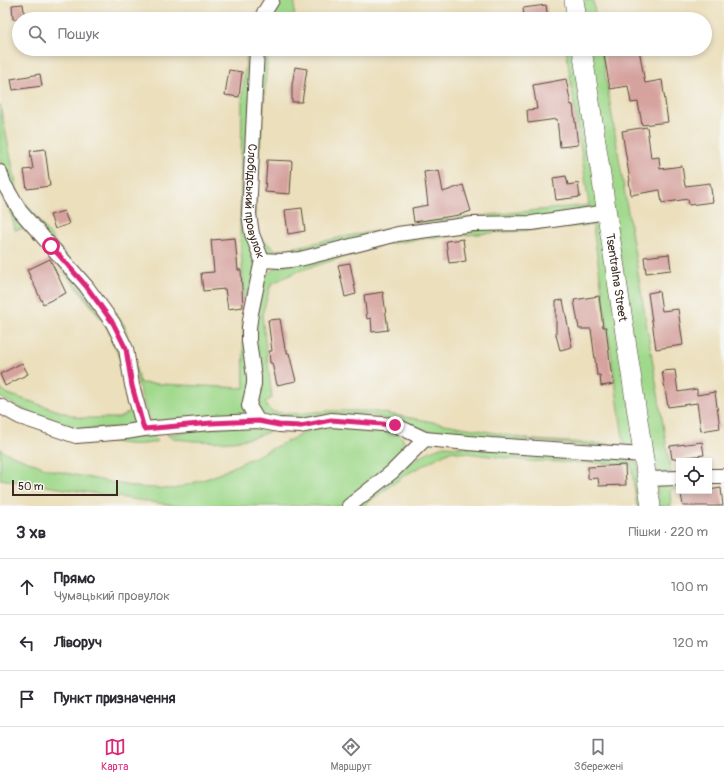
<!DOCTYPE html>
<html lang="uk">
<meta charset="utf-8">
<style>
body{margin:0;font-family:Pangolin,sans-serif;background:#f2f2f3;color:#2b2b33}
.controls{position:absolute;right:12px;bottom:12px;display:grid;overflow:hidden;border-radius:0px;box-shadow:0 2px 6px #0003}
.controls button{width:36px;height:36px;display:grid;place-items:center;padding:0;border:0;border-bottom:1px solid #e1e1e2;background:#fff;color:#2b2b33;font:20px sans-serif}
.scale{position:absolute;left:12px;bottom:10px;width:106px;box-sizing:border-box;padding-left:4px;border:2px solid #3b2a1e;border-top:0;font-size:11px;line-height:14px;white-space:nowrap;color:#3b2a1e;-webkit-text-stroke:3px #f6f6f2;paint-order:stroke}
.stop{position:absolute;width:12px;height:12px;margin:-9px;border:3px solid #db2777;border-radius:50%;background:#fff}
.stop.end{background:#db2777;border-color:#fff;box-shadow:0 1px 4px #0008}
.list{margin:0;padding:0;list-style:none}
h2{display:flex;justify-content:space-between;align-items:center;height:52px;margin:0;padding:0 16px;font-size:17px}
h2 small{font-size:13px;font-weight:400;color:#7c7c81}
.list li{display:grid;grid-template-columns:26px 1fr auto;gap:12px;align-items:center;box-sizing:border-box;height:56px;padding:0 16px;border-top:1px solid #e1e1e2}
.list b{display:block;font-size:15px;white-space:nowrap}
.list p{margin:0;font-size:13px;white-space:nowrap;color:#7c7c81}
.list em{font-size:13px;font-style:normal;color:#7c7c81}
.icon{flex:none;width:22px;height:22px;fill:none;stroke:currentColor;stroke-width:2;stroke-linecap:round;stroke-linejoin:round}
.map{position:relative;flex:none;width:724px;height:506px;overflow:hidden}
.search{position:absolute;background:#fff;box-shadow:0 2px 6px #0003;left:12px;right:12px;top:12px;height:44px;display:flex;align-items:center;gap:10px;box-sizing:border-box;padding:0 14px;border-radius:22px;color:#7c7c81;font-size:15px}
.sheet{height:220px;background:#fff}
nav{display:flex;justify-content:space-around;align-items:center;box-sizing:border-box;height:56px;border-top:1px solid #e1e1e2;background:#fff;font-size:11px;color:#7c7c81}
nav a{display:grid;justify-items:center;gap:2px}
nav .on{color:#db2777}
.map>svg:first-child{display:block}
.green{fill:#a0d98c;stroke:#6e8255;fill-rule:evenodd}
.building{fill:#d6a29e}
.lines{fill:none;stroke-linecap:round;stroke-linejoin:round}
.street-casing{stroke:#554536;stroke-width:16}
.secondary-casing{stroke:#554536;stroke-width:20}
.street{stroke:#fff;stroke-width:14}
.secondary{stroke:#fff;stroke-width:19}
.route{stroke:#db2777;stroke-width:5}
.labels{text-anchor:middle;stroke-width:4;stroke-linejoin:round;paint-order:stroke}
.street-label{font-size:12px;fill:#3b2a1e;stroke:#f6f6f2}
</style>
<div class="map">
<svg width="724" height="506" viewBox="0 0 724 506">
<rect width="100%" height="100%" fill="#f6f6f2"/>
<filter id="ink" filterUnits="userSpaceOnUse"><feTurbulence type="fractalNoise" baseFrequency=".025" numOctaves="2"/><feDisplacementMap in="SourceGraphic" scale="8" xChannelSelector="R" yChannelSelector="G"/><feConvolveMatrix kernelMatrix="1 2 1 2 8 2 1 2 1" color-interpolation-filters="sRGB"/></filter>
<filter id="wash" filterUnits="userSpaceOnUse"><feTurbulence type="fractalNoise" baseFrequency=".012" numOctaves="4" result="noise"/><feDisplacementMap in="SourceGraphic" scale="16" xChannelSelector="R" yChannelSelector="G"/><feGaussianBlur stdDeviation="0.9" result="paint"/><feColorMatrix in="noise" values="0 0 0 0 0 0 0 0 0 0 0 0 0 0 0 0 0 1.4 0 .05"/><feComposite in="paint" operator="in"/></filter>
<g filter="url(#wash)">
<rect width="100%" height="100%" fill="#ebdfbc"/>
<!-- green -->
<g class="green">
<path d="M276 0H295L294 19H265Z"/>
<path d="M581 0H593L596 19H584Z"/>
<path d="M247 49H254L246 190 257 257 251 416 152 422 149 420 130 358 4 178 0 160V104L18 193 59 247 124 324 140 383 244 388 243 323 245 310 240 233 242 101Z"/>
<path d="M259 49 268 50 255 208V229L264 241 277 251 348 236 441 220 589 205 566 49H576L601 209 598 211 528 221 467 223 404 232 375 237 291 258C276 258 262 252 255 237 252 230 252 220 251 212Z"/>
<path d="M588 49H601L671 473 653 474Z"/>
<path d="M0 183 118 340 136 422 127 427 78 430 44 420 0 397V388L8 394 80 418H119L131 411 121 361 107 328 97 313 28 228 15 230 11 213 0 192Z"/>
<path d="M602 218 637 446 630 449 440 434 372 415H342L312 419H266L255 412 252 341 264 277 277 267 400 237ZM591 225 593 227 624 445 534 440 372 411H328L297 414 272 412 267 407 265 402 272 398 262 315 271 284 298 271 386 244 428 238Z"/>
<path d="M238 425 271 429 270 431C246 443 219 442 194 441 184 440 176 440 167 435L170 434Z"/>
<path d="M337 427 397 432C399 434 402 437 403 439 412 462 357 496 341 506H177L0 479V448L2 451 51 470 135 487 174 489 212 477 313 429Z"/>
<path d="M152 435 157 441C148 446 118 445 109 440Z"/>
<path d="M444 446 632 460 637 463 645 506H637L631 464 529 461 450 451 405 475 363 506H356C382 486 412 455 444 446Z"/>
<path d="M679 481V489H672L670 491 671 506H658L657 487 658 485Z"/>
</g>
<g id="blocks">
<!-- building -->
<g class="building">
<path d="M23 4 25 19H13L12 5Z"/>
<path d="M546 5 548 19H524L523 8Z"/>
<path d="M603 49H639L645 83 662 80 668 122 642 125 638 102 631 103 628 86 610 89Z"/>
<path d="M295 67 307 69 302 102H292V85Z"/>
<path d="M229 70 242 72 239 97 225 95Z"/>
<path d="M40 74 42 86 13 90 11 79Z"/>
<path d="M566 79 571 105H573L578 145 560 147 557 119 528 123 527 110 537 109 533 85Z"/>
<path d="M647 127 651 158 659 157 660 169 682 166 685 186 710 183 713 202 689 205 688 199 662 203 660 190 631 195 629 181H630L622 131Z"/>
<path d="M45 149 50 186 27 189 24 170 33 169 30 151Z"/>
<path d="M267 160 292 161 290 194 265 192Z"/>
<path d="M439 170 443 192 463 185 471 211 459 215 414 222 412 208 428 205 424 172Z"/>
<path d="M566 176 568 185 578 183 580 197 556 200 553 178Z"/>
<path d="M302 208 305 231 288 234 285 210Z"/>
<path d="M64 211 69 224 55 229 50 215Z"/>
<path d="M235 238 238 270H241L243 307 228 309 225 289 203 291 201 273 214 272 211 240Z"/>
<path d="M463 239 466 261 449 263 446 241Z"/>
<path d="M669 254 671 270 646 273 644 257Z"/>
<path d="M50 259 66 293 43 304 27 270Z"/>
<path d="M350 263 356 294 345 297 338 265Z"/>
<path d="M659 291 662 311 678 309 683 345 656 349 648 293Z"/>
<path d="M383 292 388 330 372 332 371 318 367 319 364 295Z"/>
<path d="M599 296 603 327H606L611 372H612L614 384 601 386 600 375H597L591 329H579L574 300Z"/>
<path d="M563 300 572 347 560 350 556 335V301Z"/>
<path d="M280 319 285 349H287V353H289L296 381 277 385 272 363H270L269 351H272L268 320Z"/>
<path d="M22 363 28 374 5 386 0 374Z"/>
<path d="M675 370 678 392 697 389V395L715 392 720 428 701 431 697 403 668 407 662 371Z"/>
<path d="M702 442 704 455 672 459 670 446Z"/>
<path d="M625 465 626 485 599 486 598 478 588 479V467Z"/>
<path d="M721 488 723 506H683L681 494 709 491V490Z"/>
</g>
</g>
</g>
<g filter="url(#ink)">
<use href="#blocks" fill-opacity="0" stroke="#554536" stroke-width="1"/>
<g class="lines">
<!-- street casing -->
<g class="street-casing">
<g id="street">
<path d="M262 19 264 13 272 0"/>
<path id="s1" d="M257 49 249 214 252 234 262 260 251 313 249 328V341L254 377V384L249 406 258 421"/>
<path d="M0 172 4 184 20 211 86 286 113 323 126 349 132 385 144 429"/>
<path d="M262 260 281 261 300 259 398 234 473 224 532 223 607 212"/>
<path d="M0 406 20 417 76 436 126 432 144 429 211 423 258 421 279 425 301 426 331 420 395 425 425 439 491 445 644 455"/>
<path d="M709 476H724"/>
<path d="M648 479 679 478"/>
<path d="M349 506 392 472 425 439"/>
</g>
</g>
<!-- secondary casing -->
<g class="secondary-casing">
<g id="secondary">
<path d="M574 0 577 19"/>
<path id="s2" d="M582 49 651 506"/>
</g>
</g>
<!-- street -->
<use href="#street" class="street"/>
<!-- secondary -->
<use href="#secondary" class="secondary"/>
</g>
</g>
<g class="lines" filter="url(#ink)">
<!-- route -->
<path class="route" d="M51 246 86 286 113 323 126 349 132 386 144 429 211 423 258 421 279 425 301 426 331 420 395 425"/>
</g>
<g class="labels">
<!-- street labels -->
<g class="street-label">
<text dy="4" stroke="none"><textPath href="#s1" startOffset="153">Слобідський провулок</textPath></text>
<text dy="4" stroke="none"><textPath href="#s2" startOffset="231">Tsentralna Street</textPath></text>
</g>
</g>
</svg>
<div class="controls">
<button><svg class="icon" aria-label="locate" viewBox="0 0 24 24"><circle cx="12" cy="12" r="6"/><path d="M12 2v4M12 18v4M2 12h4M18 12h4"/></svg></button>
</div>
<div class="scale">50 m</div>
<div class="stop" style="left:51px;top:246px"></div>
<div class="stop end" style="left:395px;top:425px"></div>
<div class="search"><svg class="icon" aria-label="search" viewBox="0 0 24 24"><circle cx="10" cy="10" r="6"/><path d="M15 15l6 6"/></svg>Пошук</div>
</div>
<section class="sheet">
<h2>3 хв<small>Пішки · 220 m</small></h2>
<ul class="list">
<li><svg class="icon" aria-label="ahead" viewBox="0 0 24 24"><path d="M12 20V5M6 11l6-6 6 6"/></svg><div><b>Прямо</b><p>Чумацький провулок</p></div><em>100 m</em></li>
<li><svg class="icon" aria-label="left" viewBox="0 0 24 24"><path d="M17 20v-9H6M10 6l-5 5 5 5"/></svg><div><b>Ліворуч</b></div><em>120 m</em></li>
<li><svg class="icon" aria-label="arrive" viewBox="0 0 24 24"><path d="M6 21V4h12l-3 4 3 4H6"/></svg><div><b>Пункт призначення</b></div></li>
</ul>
</section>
<nav>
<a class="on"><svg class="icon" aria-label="map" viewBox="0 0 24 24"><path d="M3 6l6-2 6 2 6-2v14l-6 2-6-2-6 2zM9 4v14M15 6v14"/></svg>Карта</a>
<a><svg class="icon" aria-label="directions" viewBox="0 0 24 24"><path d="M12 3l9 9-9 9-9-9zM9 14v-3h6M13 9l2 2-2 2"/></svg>Маршрут</a>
<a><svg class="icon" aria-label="saved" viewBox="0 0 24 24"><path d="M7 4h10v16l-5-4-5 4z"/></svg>Збережені</a>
</nav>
